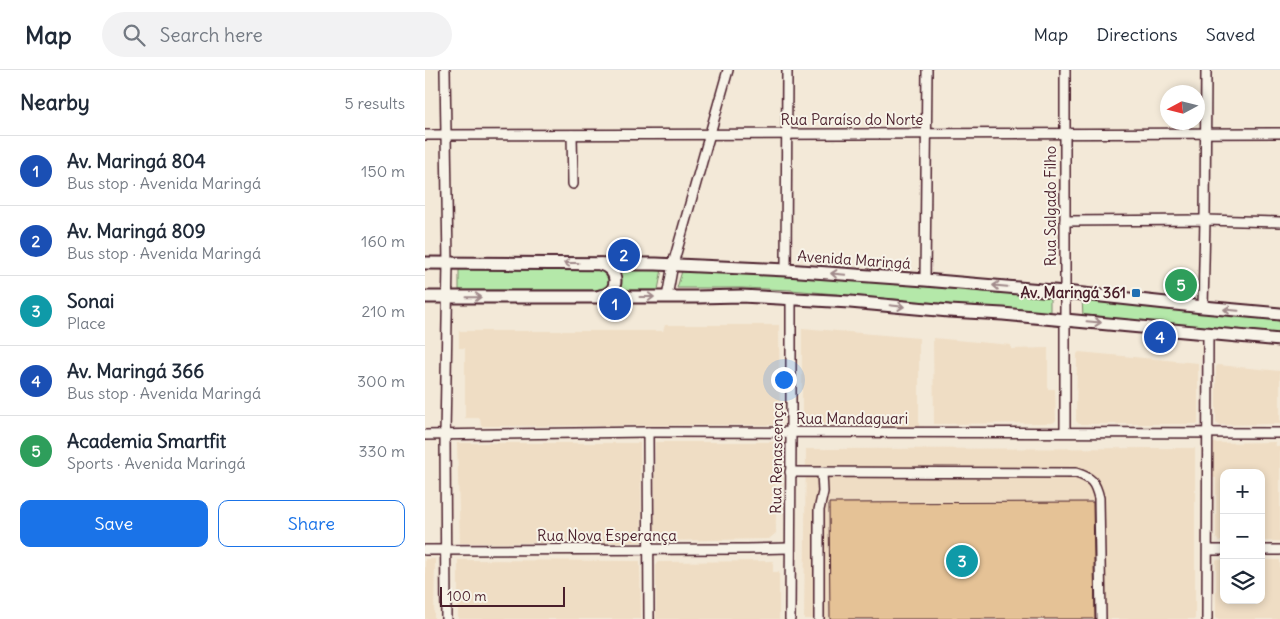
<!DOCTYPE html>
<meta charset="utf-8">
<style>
body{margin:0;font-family:Delius,sans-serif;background:#f2f2f3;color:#1f2937}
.controls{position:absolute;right:15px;bottom:15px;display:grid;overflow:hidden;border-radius:10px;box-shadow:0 2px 8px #0003}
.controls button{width:45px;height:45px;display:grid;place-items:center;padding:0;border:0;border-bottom:1px solid #e0e1e3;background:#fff;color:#1f2937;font:25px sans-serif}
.compass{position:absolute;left:735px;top:15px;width:45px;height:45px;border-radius:50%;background:#fff;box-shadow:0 2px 8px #0003;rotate:263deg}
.scale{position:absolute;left:15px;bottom:12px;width:125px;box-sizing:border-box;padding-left:5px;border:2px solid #4a1f2b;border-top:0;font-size:14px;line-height:18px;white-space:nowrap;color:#4a1f2b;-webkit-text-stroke:4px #f7f3e8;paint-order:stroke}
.you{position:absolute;left:358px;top:309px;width:18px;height:18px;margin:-12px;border:4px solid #fff;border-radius:50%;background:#1a73e8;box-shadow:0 0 0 8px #1a73e833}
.badge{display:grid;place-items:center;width:32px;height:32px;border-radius:50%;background:#1a73e8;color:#fff;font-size:16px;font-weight:700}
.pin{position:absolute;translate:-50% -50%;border:2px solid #fff;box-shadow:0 1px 5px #0006}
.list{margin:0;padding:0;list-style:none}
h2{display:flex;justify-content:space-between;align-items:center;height:65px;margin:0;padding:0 20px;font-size:21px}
h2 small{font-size:16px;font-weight:400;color:#747a83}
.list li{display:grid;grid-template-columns:32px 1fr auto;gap:15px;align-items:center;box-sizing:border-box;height:70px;padding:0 20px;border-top:1px solid #e0e1e3}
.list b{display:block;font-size:19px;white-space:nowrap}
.list p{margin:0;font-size:16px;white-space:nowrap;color:#747a83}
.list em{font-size:16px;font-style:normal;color:#747a83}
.actions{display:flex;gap:10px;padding:15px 20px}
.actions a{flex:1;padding:11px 0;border:1px solid #1a73e8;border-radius:10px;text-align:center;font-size:18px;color:#1a73e8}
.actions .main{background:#1a73e8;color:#fff}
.icon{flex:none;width:28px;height:28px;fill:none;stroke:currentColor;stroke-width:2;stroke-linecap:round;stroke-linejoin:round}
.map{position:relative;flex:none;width:855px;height:549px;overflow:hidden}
header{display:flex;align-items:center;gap:30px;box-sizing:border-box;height:70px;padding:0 25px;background:#fff;border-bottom:1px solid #e0e1e3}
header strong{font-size:24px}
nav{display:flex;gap:28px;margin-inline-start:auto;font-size:18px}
.search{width:350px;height:45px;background:#f2f2f3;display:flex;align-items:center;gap:12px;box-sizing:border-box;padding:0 18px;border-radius:28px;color:#747a83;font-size:19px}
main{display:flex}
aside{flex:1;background:#fff}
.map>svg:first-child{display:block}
.built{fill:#efddc4}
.green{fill:#b4e8a9;stroke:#7f846a}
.building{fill:#e5c296;stroke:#4a1f2b}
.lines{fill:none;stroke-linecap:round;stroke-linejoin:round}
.minor-casing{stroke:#4a1f2b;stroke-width:12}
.major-casing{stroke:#4a1f2b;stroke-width:15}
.minor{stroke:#f7f3e8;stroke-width:9}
.major{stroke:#f7f3e8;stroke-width:11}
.oneway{stroke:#a0898a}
.poi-dot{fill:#1f6fb2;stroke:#f7f3e8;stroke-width:2}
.labels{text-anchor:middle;stroke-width:4;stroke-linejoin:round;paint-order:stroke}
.street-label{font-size:15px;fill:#4a1f2b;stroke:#f7f3e8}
.poi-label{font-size:15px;font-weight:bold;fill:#4a1f2b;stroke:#f7f3e8;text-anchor:end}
</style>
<header>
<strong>Map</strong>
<div class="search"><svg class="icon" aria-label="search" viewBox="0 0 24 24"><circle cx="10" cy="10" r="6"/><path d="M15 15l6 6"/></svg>Search here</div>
<nav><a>Map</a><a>Directions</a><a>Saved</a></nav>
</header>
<main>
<aside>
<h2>Nearby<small>5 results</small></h2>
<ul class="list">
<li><span class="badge" style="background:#1a4fb4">1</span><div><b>Av. Maringá 804</b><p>Bus stop · Avenida Maringá</p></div><em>150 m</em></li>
<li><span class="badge" style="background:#1a4fb4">2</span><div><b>Av. Maringá 809</b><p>Bus stop · Avenida Maringá</p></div><em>160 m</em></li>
<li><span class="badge" style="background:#0f9aa8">3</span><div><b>Sonai</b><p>Place</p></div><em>210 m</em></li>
<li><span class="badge" style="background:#1a4fb4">4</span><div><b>Av. Maringá 366</b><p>Bus stop · Avenida Maringá</p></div><em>300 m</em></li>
<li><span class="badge" style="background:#2e9e5b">5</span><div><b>Academia Smartfit</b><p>Sports · Avenida Maringá</p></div><em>330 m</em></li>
</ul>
<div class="actions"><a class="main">Save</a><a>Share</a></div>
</aside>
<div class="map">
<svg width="855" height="549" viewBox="0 0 855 549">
<rect width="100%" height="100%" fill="#f3e9d8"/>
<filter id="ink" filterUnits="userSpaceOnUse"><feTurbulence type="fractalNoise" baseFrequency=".02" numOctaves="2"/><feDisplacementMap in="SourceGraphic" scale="10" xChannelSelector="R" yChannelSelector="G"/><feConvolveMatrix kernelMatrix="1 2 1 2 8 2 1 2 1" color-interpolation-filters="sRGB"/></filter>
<g filter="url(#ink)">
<!-- built -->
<g class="built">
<path d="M240 255H354L355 352 352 355 56 356 55 348H40V278H34V261H238Z"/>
<path d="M377 258 494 268V358L431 359V354H377Z"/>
<path d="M508 268 586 275V279L623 278V319H630L631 350 628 353 509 354Z"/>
<path d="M654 282 773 293V354H654L651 351 652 284Z"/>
<path d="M793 295 855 301V354L794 355 791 353V297Z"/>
<path d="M230 372H350L351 463 344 469 230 471Z"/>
<path d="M850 372 851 376H855V471H836V403H799V471H794L791 468V408H788L787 373Z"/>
<path d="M32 373H215L217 472 35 473Z"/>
<path d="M770 378V549H379L381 379Z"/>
<path d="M0 489H10L9 549H0Z"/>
<path d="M33 490 215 491 216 549H33Z"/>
<path d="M791 490H799V530H836V490H855V549H791Z"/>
<path d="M348 491V502H354V549H231V494L233 492Z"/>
</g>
<!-- green -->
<g class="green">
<path d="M34 198 237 199 233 220H34Z"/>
<path d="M257 201 369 206 625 227V243L366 220 317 218H252Z"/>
<path d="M657 229 855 251V266L658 247Z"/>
</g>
<!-- building -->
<path class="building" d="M668 432 670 549H405L404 433Z"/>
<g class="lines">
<!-- minor casing -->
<g class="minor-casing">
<g id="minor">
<path d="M20 0 23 193 20 365 21 549"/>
<path d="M0 65 855 63"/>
<path d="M147 65 148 114"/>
<path d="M640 151 780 150 855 152"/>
<path d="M361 200 362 0"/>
<path d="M500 210 502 0"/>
<path d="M242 227 248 194 303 0"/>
<path d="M778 237 780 150 781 0"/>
<path d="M223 362 224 549"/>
<path d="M640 362V0"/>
<path d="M0 365 223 362 855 363"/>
<path d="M365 402 651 403C667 408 670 412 674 428L676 549"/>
<path d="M0 480 322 479 364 478"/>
<path d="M783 480H799"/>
<path d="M836 480H855"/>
<path d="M365 549 366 363V228"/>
<path d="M394 549V440L398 422 397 402"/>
<path d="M782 549 783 263"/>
</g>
</g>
<!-- major casing -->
<g class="major-casing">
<g id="major">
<path d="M0 193 231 194 361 200 500 210 640 222 778 237 855 244"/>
<path d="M175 194C194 198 196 223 175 226"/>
<path d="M0 227H272L316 226 425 232 524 241 578 244 640 250 855 270"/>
</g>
</g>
<!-- minor -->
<use href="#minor" class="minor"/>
<!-- major -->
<use href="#major" class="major"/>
</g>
<!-- one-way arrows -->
<defs><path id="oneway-shaft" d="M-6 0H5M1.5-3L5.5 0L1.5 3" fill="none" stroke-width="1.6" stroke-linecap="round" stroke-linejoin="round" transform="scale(1.25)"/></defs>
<g class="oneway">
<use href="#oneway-shaft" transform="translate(146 193) rotate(-180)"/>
<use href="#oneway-shaft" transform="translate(413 204) rotate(-175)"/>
<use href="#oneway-shaft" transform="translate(575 216) rotate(-175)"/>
<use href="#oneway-shaft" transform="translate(49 227) rotate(-1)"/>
<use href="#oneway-shaft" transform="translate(222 227)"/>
<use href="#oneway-shaft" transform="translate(472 236) rotate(6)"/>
<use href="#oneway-shaft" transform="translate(806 240) rotate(-175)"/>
<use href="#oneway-shaft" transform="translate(669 252) rotate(5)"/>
</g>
</g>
<!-- markers -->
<rect class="poi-dot" x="706" y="218" width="10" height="10" rx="2.5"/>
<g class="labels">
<!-- street labels -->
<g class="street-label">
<text x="427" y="55">Rua Paraíso do Norte</text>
<text transform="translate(626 136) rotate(-90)" y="5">Rua Salgado Filho</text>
<text transform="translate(429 190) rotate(4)" y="5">Avenida Maringá</text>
<text x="427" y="354">Rua Mandaguari</text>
<text transform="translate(352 388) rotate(-89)" y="5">Rua Renascença</text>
<text x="182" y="471">Rua Nova Esperança</text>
</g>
<!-- poi labels -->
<g class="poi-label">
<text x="701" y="228">Av. Maringá 361</text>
</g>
</g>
</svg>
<div class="controls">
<button>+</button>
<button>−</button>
<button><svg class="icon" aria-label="layers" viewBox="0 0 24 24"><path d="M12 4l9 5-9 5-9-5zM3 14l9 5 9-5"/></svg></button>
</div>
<svg class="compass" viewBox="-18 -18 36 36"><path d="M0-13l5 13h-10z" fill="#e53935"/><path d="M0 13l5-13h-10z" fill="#747a83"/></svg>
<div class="scale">100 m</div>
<div class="you"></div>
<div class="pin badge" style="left:190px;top:234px;background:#1a4fb4">1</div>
<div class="pin badge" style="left:199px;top:185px;background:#1a4fb4">2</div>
<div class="pin badge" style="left:537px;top:491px;background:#0f9aa8">3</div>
<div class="pin badge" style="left:735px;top:267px;background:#1a4fb4">4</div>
<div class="pin badge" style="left:756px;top:215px;background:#2e9e5b">5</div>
</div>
</main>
